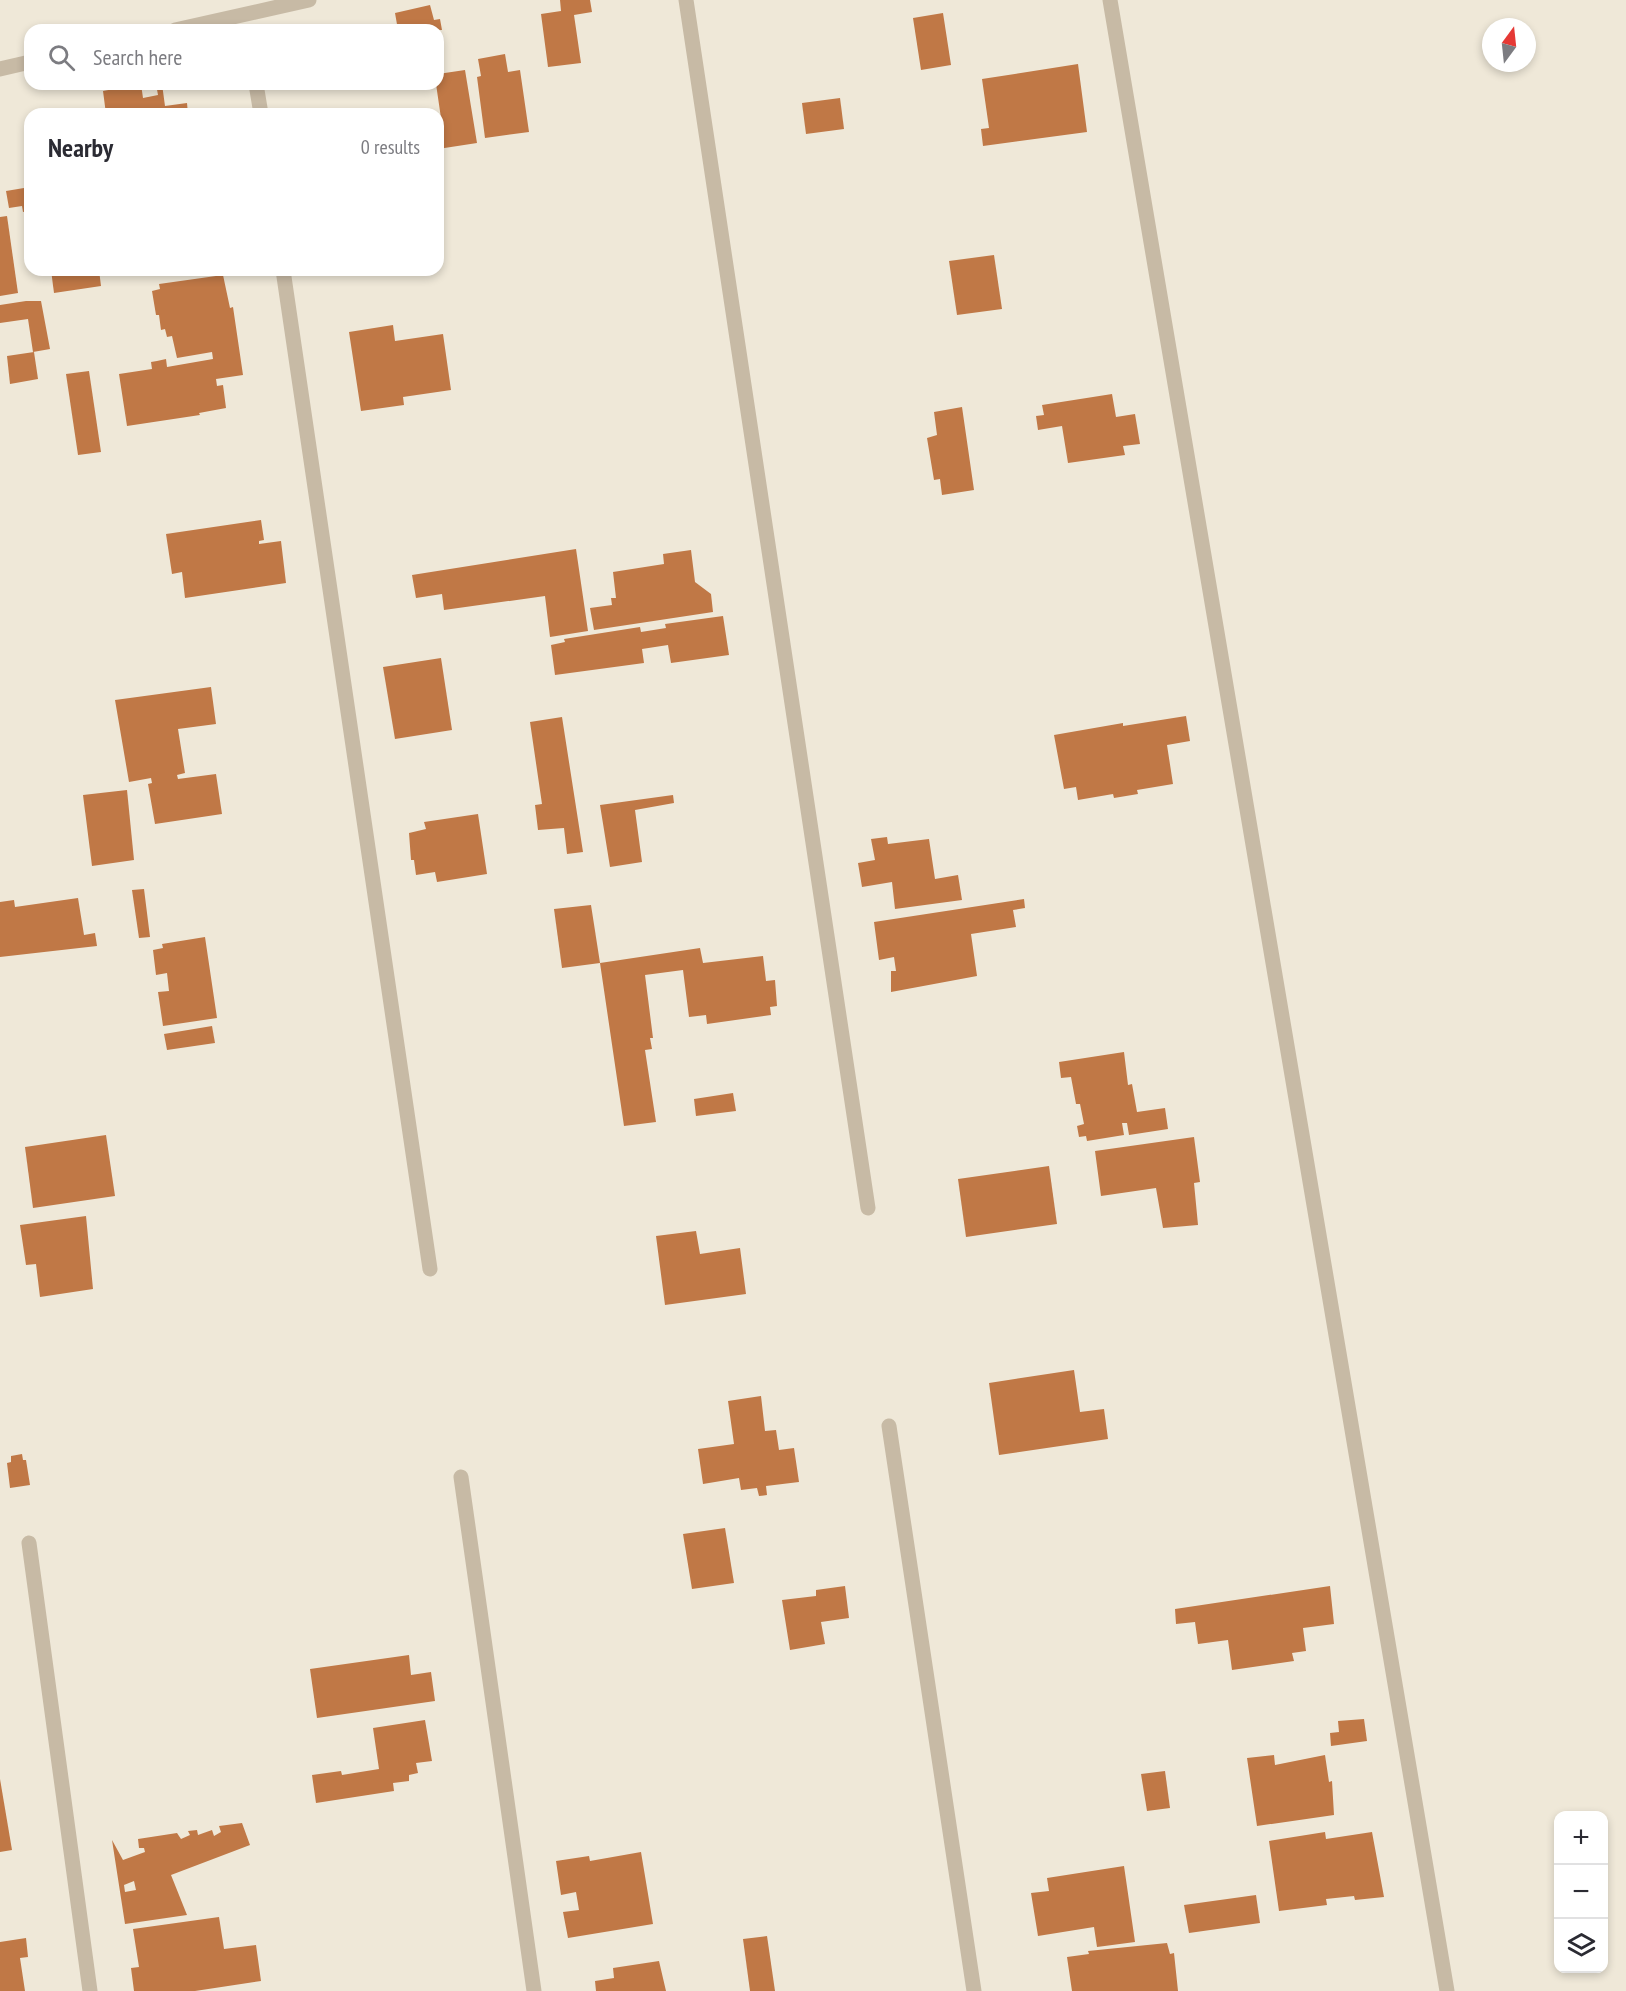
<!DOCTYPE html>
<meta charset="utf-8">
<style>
body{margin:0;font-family:"PT Sans Narrow",sans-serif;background:#f7f7f7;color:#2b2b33}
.controls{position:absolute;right:18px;bottom:18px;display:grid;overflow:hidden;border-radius:12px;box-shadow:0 3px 9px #0003}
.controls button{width:54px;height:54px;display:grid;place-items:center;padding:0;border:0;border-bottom:2px solid #e1e1e2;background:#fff;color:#2b2b33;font:30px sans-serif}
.compass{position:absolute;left:1482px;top:18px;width:54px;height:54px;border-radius:50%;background:#fff;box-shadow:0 3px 9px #0003;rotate:15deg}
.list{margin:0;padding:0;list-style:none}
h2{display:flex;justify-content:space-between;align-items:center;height:78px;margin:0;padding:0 24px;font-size:26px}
h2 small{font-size:20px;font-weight:400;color:#7c7c81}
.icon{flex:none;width:33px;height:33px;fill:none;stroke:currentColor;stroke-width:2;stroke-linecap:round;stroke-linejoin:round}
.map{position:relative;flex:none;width:1626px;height:1991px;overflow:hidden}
.search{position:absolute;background:#fff;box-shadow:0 3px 9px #0003;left:24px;top:24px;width:420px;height:66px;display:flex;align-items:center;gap:15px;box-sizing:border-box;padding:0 21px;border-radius:18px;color:#7c7c81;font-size:22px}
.panel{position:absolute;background:#fff;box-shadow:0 3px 9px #0003;left:24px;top:108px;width:420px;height:168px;border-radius:18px}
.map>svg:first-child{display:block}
.building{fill:#c07846;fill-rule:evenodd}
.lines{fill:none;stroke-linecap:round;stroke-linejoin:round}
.street{stroke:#c7baa5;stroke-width:15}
</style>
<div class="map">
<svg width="1626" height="1991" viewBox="0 0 1626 1991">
<rect width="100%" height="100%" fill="#efe8d8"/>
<!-- building -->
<g class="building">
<path d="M560 0H590L592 12 574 15 581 63 548 67 541 14 561 11Z"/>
<path d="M430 5 434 20 440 19 442 30H427L426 26 398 30 395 13Z"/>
<path d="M943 13 951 65 921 70 913 18Z"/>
<path d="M505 54 508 72 520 70 529 132 485 138 477 77 481 76 478 59Z"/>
<path d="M1078 64 1087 132 983 146 981 129 989 128 982 79Z"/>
<path d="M465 70 477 143 438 149V118H441L436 84 438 74Z"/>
<path d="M141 84 143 98 158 95 156 84H162L165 106 187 103 188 114H106L103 91Z"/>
<path d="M840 98 844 129 806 134 802 103Z"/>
<path d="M30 187V211L23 212 22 206 9 208 6 191Z"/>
<path d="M7 216 18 293 0 296V217Z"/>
<path d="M994 255 1002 309 957 315 949 261Z"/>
<path d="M51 270H99L101 286 54 293Z"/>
<path d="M223 275 230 308 233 307 243 375 216 379 217 386 223 385 226 408 199 413 200 415 127 426 119 374 152 369 151 362 157 361 166 359 167 367 213 359 212 352 177 358 172 336 167 337 165 329 161 330 159 315H156L152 291 160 289 159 284Z"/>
<path d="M26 301H41L50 349 33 352 28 319 0 323V305Z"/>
<path d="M393 325 395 341 443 334 451 390 403 397 404 405 361 411 349 332Z"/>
<path d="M34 352 38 379 10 384 7 356Z"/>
<path d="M89 371 101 452 78 455 66 374Z"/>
<path d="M1112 394 1116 417 1135 414 1140 444 1123 446 1125 455 1068 463 1062 426 1038 430 1036 416 1044 415 1042 405Z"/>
<path d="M962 407 974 490 942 495 940 479 934 480 927 438 937 435 934 412Z"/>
<path d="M261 520 264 540 259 541V544L281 541 286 583 185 598 182 572 172 574 166 534Z"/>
<path d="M576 549 588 631 550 637 545 596 444 610 442 594 416 598 412 575Z"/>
<path d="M691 550 695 582 711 594 713 612 594 630 590 608 612 605 611 598H616L613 572 664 564 663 554Z"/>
<path d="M723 616 729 655 671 663 668 645 642 649 644 663 555 675 551 645 565 642 564 639 640 627 641 632 666 628 665 624Z"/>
<path d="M441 658 452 730 395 739 383 667Z"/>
<path d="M211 687 216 724 178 729 185 773 177 775 178 779 216 774 222 814 155 824 148 784 152 783 151 778 129 782 115 700Z"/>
<path d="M1186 716 1190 741 1167 745 1173 784 1137 790 1138 794 1114 798 1113 794 1078 800 1076 787 1064 789 1054 735 1123 723V726Z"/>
<path d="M562 717 583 852 567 854 564 828 538 830 535 805 542 804 530 722Z"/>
<path d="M127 790 134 860 92 866 83 795Z"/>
<path d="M673 795 674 803 635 810 642 862 610 867 600 805Z"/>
<path d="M478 814 487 874 437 882 435 872 416 875 414 860H411L409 833 426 829 424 822Z"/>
<path d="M887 837 888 844 929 839 935 879 958 875 962 900 895 909 892 882 862 887 858 863 875 860 871 839Z"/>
<path d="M144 889 150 937 139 938 132 890Z"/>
<path d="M78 898 84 935 95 933 97 946 0 957V902L14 900 15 907Z"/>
<path d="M1024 899 1025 908 1013 910 1016 927 971 934 977 976 891 992V971H896L894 957 879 960 874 922Z"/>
<path d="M591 905 600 963 562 968 554 909Z"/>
<path d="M205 937 217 1018 163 1026 158 992 169 991 167 973 156 975 153 950 163 948 162 944Z"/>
<path d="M700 948 703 963 763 956 766 981 775 980 777 1006 770 1007 771 1015 707 1024 706 1015 689 1017 683 970 645 975 653 1038H650L652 1049 645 1050 656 1122 624 1126 600 963Z"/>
<path d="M212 1026 215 1043 167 1050 164 1034Z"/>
<path d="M1124 1052 1128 1085 1132 1084 1137 1112 1165 1108 1168 1129 1129 1135 1127 1123H1122L1124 1135 1087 1141 1086 1136 1079 1137 1077 1126 1084 1124 1080 1104H1076L1071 1077 1061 1078 1059 1062Z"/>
<path d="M733 1093 736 1111 696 1116 694 1099Z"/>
<path d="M106 1135 115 1196 33 1208 25 1147Z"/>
<path d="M1194 1137 1200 1182 1194 1183 1198 1225 1163 1228 1156 1188 1101 1196 1095 1151Z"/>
<path d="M1049 1166 1057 1224 966 1237 958 1179Z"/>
<path d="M86 1216 93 1289 40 1297 36 1264 26 1265 20 1225Z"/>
<path d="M696 1231 700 1254 740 1248 746 1294 665 1305 656 1236Z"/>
<path d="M1074 1370 1080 1412 1104 1409 1108 1439 999 1455 989 1383Z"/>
<path d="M761 1396 765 1431 776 1430 779 1450 794 1448 799 1482 766 1486 767 1495 759 1496 757 1488 741 1490 739 1478 703 1484 698 1449 734 1444 728 1401Z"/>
<path d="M22 1454 23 1460H26L30 1485 10 1488 7 1463 11 1462V1456Z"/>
<path d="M725 1528 734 1583 692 1589 683 1534Z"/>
<path d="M845 1586 849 1618 821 1622 825 1644 790 1650 782 1600 816 1596V1590Z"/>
<path d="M1330 1586 1334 1624 1303 1628 1306 1651 1292 1653 1294 1661 1232 1670 1228 1640 1198 1644 1195 1622 1176 1624 1175 1609Z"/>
<path d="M409 1655 411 1675 431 1672 435 1701 317 1718 310 1669Z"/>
<path d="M1364 1719 1367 1741 1331 1746 1330 1733 1339 1732 1338 1721Z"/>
<path d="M425 1720 432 1761 416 1763 418 1773 409 1775V1781L393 1783 394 1791 316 1803 312 1775 341 1771 342 1775 379 1769 373 1728Z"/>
<path d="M1274 1755 1275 1765 1325 1755 1329 1782 1332 1781 1334 1815 1257 1826 1247 1758Z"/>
<path d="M1165 1771 1170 1808 1147 1811 1141 1774Z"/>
<path d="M0 1779 12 1850 0 1852Z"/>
<path d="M242 1823 250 1845 171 1875 187 1915 125 1924 112 1840 123 1860 145 1852 144 1848H139L138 1839 177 1833 181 1839 190 1835 188 1831 197 1830 198 1835 212 1830 214 1836 221 1832 219 1826ZM134 1881 136 1890 125 1892 124 1885Z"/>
<path d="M1325 1832 1326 1839 1372 1832 1384 1897 1355 1900 1354 1896 1326 1899 1327 1905 1279 1911 1269 1841Z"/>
<path d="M641 1852 653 1924 568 1938 563 1912 579 1910 576 1892 561 1895 556 1861 589 1856 590 1861Z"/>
<path d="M1124 1866 1135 1942 1097 1947 1094 1927 1038 1936 1031 1893 1049 1891 1047 1878Z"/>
<path d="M1256 1895 1260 1923 1189 1933 1184 1905Z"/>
<path d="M219 1917 224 1949 256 1945 261 1981 195 1991H134L131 1968 139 1967 133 1929Z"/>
<path d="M767 1936 775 1991H750L743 1939Z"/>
<path d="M26 1938 28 1957 20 1958 25 1991H0V1942Z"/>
<path d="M1167 1943 1170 1954 1174 1953 1178 1991H1072L1067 1957 1089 1954 1088 1951Z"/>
<path d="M659 1961 666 1991H596L595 1981 614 1978 613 1968Z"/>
</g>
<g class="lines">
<!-- street -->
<g class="street">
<path d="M686 0 868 1208"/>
<path d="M1110 0 1447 1991"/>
<path d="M175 30 309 0"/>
<path d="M0 69 30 62"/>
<path d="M256 84 261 114"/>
<path d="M283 270 430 1269"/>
<path d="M889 1426 974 1991"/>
<path d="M461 1477 534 1991"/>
<path d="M29 1543 90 1991"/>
</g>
</g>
</svg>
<div class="controls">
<button>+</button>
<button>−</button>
<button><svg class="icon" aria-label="layers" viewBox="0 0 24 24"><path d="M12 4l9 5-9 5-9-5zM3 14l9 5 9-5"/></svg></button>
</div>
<svg class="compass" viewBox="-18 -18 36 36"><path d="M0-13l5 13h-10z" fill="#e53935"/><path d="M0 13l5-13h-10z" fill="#7c7c81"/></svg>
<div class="search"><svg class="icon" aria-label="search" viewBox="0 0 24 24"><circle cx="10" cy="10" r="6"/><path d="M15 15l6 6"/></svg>Search here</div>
<section class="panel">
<h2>Nearby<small>0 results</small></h2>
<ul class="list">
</ul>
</section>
</div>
